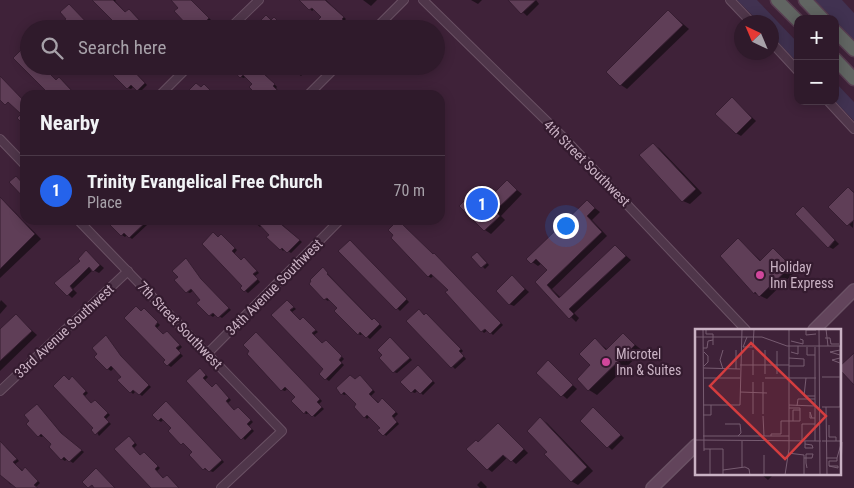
<!DOCTYPE html>
<meta charset="utf-8">
<style>
body{margin:0;font-family:"Roboto Condensed",sans-serif;background:#372333;color:#f1f3f6}
.controls{position:absolute;right:15px;top:15px;display:grid;overflow:hidden;border-radius:10px;box-shadow:0 2px 12px #0003}
.controls button{width:45px;height:45px;display:grid;place-items:center;padding:0;border:0;border-bottom:1px solid #4a3847;background:#2f1a2b;color:#f1f3f6;font:25px sans-serif}
.compass{position:absolute;left:734px;top:15px;width:45px;height:45px;border-radius:50%;background:#2f1a2b;box-shadow:0 2px 12px #0003;rotate:316deg}
.you{position:absolute;left:565px;top:225px;width:18px;height:18px;margin:-12px;border:4px solid #fff;border-radius:50%;background:#1a73e8;box-shadow:0 0 0 8px #1a73e833}
.badge{display:grid;place-items:center;width:32px;height:32px;border-radius:50%;background:#2563eb;color:#fff;font-size:16px;font-weight:700}
.pin{position:absolute;translate:-50% -50%;border:2px solid #fff;box-shadow:0 1px 5px #0006}
.list{margin:0;padding:0;list-style:none}
h2{display:flex;justify-content:space-between;align-items:center;height:65px;margin:0;padding:0 20px;font-size:21px}
h2 small{font-size:16px;font-weight:400;color:#a7a1a9}
.list li{display:grid;grid-template-columns:32px 1fr auto;gap:15px;align-items:center;box-sizing:border-box;height:70px;padding:0 20px;border-top:1px solid #4a3847}
.list b{display:block;font-size:19px;white-space:nowrap}
.list p{margin:0;font-size:16px;white-space:nowrap;color:#a7a1a9}
.list em{font-size:16px;font-style:normal;color:#a7a1a9}
.icon{flex:none;width:28px;height:28px;fill:none;stroke:currentColor;stroke-width:2;stroke-linecap:round;stroke-linejoin:round}
.map{position:relative;flex:none;width:854px;height:488px;overflow:hidden}
.search{position:absolute;background:#2f1a2b;box-shadow:0 2px 12px #0003;left:20px;top:20px;width:425px;height:55px;display:flex;align-items:center;gap:12px;box-sizing:border-box;padding:0 18px;border-radius:28px;color:#a7a1a9;font-size:19px}
.panel{position:absolute;background:#2f1a2b;box-shadow:0 2px 12px #0003;left:20px;top:90px;width:425px;height:135px;border-radius:15px}
.map>svg:first-child{display:block}
.green{fill:#413251}
.shadow{fill:#0007}
.building{fill:#5f3e57;stroke:#361d31}
.lines{fill:none;stroke-linecap:round;stroke-linejoin:round}
.minor-casing{stroke:#6a5164;stroke-width:10}
.secondary-casing{stroke:#6a5164;stroke-width:14}
.trunk-casing{stroke:#573e51;stroke-width:15}
.minor{stroke:#4f364a;stroke-width:8}
.secondary{stroke:#62445b;stroke-width:11}
.trunk{stroke:#616562;stroke-width:12}
.hotel-dot{fill:#d1479c;stroke:#341b2f;stroke-width:2}
.labels{text-anchor:middle;stroke-width:4.5;stroke-linejoin:round;paint-order:stroke}
.street-label{font-size:14px;fill:#cab2c4;stroke:#341b2f}
.poi-label{font-size:14px;fill:#cab2c4;stroke:#341b2f;text-anchor:start}
.inset-road{fill:none;stroke:#775c71;stroke-width:1}
.view{fill:#d43d3f;fill-opacity:0.15;stroke:#d43d3f;stroke-width:2.5}
.inset-edge{fill:none;stroke:#cab2c4;stroke-width:2.5}
</style>
<div class="map">
<svg width="854" height="488" viewBox="0 0 854 488">
<rect width="100%" height="100%" fill="#3f2239"/>
<!-- green -->
<g class="green">
<path d="M737 0H757L798 43V63L772 36V22H759Z"/>
<path d="M815 0H842L854 13V40Z"/>
<path d="M835 82 854 102V121L835 101Z"/>
</g>
<!-- shadow -->
<g class="shadow">
<path d="M94 0H116L115 1 126 13 132 12 144 25 141 29H122Z"/>
<path d="M172 0H191L211 20 202 28 196 23 192 26Z"/>
<path d="M301 0H326L346 19 344 21 350 27 348 29H328L322 17 315 9 312 11Z"/>
<path d="M363 0H377L371 6Z"/>
<path d="M471 0H482L478 4Z"/>
<path d="M510 0H536L539 4 527 16Z"/>
<path d="M669 12 689 29 627 89 621 85 607 72Z"/>
<path d="M29 66H48L45 69 57 81 59 78 62 80 74 93 72 95H51Z"/>
<path d="M129 66 147 85 140 92 134 86 131 89 128 88Z"/>
<path d="M231 66H257L277 87 276 88 281 94 259 95 254 84 246 76 244 78 241 77Z"/>
<path d="M295 66H311L301 76 294 70 297 68Z"/>
<path d="M732 99 756 121 741 136 736 133Z"/>
<path d="M653 145 659 148 702 193 690 204 683 201Z"/>
<path d="M507 182 522 194 501 216 505 220 491 234 485 230 474 192 487 202Z"/>
<path d="M848 189 854 192 853 228 830 207Z"/>
<path d="M0 197 41 239 0 278Z"/>
<path d="M587 202 600 212 592 220 607 236 552 289 561 298 615 246 631 260 574 313 579 318 576 322 536 282 549 270 542 263 538 266 528 259Z"/>
<path d="M803 208 839 244 833 249 829 247Z"/>
<path d="M107 220H143L147 225 132 239 127 235 125 237 122 235Z"/>
<path d="M252 220H277L302 242 291 253 285 249 283 251 263 226 260 227Z"/>
<path d="M399 221 503 325 493 335 488 330 484 333 482 331 449 290 434 275 431 278 428 276 390 230Z"/>
<path d="M221 235 237 250 234 254 241 261 247 260 259 273 255 276 260 282 248 293 242 288 244 286Z"/>
<path d="M738 240 761 261 773 250 796 271 767 299 754 293Z"/>
<path d="M353 243 409 302 400 311 340 251Z"/>
<path d="M86 252 104 268 99 273 93 270 73 289 77 293 72 298 56 283 82 261Z"/>
<path d="M480 255 489 265 485 269 473 257Z"/>
<path d="M186 259 203 282 231 310 222 318 216 314 213 317 210 315 198 303 202 300 194 290 190 293 187 292 180 277Z"/>
<path d="M323 269 373 321H377L382 327 370 339 363 333 361 335 358 334 338 308 330 299 328 301 325 299Z"/>
<path d="M512 277 529 292 514 306 509 304Z"/>
<path d="M1 300 7 306 0 314V302Z"/>
<path d="M287 301 296 309 292 312 301 321H306L318 332 314 335 323 344 329 343 344 359 341 362 344 365 329 381 326 379 325 369 273 315Z"/>
<path d="M144 309 160 325 157 328 164 335 170 334 182 347 178 351 183 356 171 367 164 362 167 360 141 312Z"/>
<path d="M419 310 425 316H429L463 351 461 353 466 359 455 369 408 321Z"/>
<path d="M16 316 37 335 0 371V331Z"/>
<path d="M623 335 643 351 597 395 589 390 595 340 608 350Z"/>
<path d="M106 336 123 359 151 387 142 396 136 391 133 394 131 392 123 377 114 368 111 371 108 369 96 357Z"/>
<path d="M259 336 322 401 319 404 324 409 315 417 309 412 307 414 304 413 297 397 288 388 285 391 282 390Z"/>
<path d="M393 340 412 360 397 373 394 372Z"/>
<path d="M549 362 577 389 567 399 538 373Z"/>
<path d="M200 369 208 377 205 380 213 388 219 387 231 400 228 403 235 411 238 408 241 410 253 422 249 426 254 431 245 440 188 381Z"/>
<path d="M421 369 435 383 423 395 418 390 415 393 412 392Z"/>
<path d="M360 376 375 392 371 396 379 403 385 401 398 414 394 418 399 424 386 436 370 416 367 419 365 417 358 404 347 393 345 395 342 394Z"/>
<path d="M75 380 88 393 85 396 92 404 98 403 110 415 106 419 111 424 99 436 69 381Z"/>
<path d="M37 405 64 436 84 452 73 463 67 459 65 461 62 459 44 435 42 437 39 436Z"/>
<path d="M169 405 224 462 213 472 204 469 194 452 186 444H182L164 419 161 422 158 420Z"/>
<path d="M598 412 624 438 612 450 581 421Z"/>
<path d="M541 419 547 423 593 471 578 485 571 481 549 452Z"/>
<path d="M499 424 528 453 516 464 508 457 492 472 488 469 479 443Z"/>
<path d="M132 439 137 445 134 448 141 456 144 453 147 455 160 468 157 471 164 479 167 476 170 478 179 488H153L116 449Z"/>
<path d="M6 447 19 461 15 464 23 471H28L40 483 36 487 38 488H18L10 484 0 472V448Z"/>
<path d="M761 474H774L768 480Z"/>
<path d="M481 481 487 487 486 488H480L477 485Z"/>
</g>
<!-- building -->
<g class="building">
<path d="M92 0H113L125 12 129 9 142 23 136 29H121Z"/>
<path d="M171 0H191L209 18 199 28 193 21 188 26 174 11 178 8Z"/>
<path d="M299 0H325L344 17 342 19 348 25 343 29H327L318 20 321 17 312 8 309 10Z"/>
<path d="M508 0H536L521 14Z"/>
<path d="M69 4 93 29H69L62 22 66 19 60 12Z"/>
<path d="M668 10 683 25 620 86 606 72Z"/>
<path d="M266 15 271 20 274 17 286 29H252Z"/>
<path d="M24 47 29 51V66H42L56 80 59 77 72 91 68 95H50L13 58Z"/>
<path d="M112 66H129L145 83 137 91 131 85 127 89 113 75 117 71Z"/>
<path d="M229 66H255L275 84 273 86 279 92 276 95H257L249 87 252 84 243 75 240 78Z"/>
<path d="M0 76 25 102V126L17 118 21 114 8 102 5 105 0 100Z"/>
<path d="M196 83 201 87 204 84 215 95H184Z"/>
<path d="M732 97 752 118 736 134 715 114Z"/>
<path d="M653 143 696 189 682 202 639 155Z"/>
<path d="M16 176 25 186V199L9 182Z"/>
<path d="M507 180 517 190 495 211 500 216 484 231 459 206 474 191 485 202Z"/>
<path d="M848 187 854 193V220L847 226 828 207Z"/>
<path d="M0 197 35 234 0 269Z"/>
<path d="M587 200 595 208 587 216 602 232 547 285 559 298 615 245 626 256 569 309 574 314 569 319 535 282 547 270 536 259 531 264 526 259Z"/>
<path d="M803 206 835 240 828 248 795 214Z"/>
<path d="M105 220H148L129 238 124 233 121 236Z"/>
<path d="M255 220H276L300 240 287 253 282 248 280 250 266 237 269 235Z"/>
<path d="M398 220 433 254 434 253 501 323 490 334 485 329 481 332 445 292 448 290 431 274 428 277 391 238 393 235 388 230Z"/>
<path d="M213 232 218 237 221 234 235 248 232 251 241 260 244 257 257 271 253 274 258 279 244 292 240 288 242 286 202 244Z"/>
<path d="M738 238 760 261 773 248 791 266 759 297 755 292 754 294 720 256Z"/>
<path d="M350 240 407 299 396 310 338 251Z"/>
<path d="M86 250 100 265 93 272 89 267 70 286 73 290 67 296 54 283 80 261 78 259Z"/>
<path d="M477 252 487 263 481 268 471 257Z"/>
<path d="M186 258 201 279 229 308 218 318 213 313 209 316 196 303 200 300 191 289 186 293 174 280 178 277 172 271Z"/>
<path d="M323 267 328 273 327 274 372 320 374 318 380 324 366 338 360 332 358 335 334 311 337 308 327 298 324 300 309 284 311 281 310 280Z"/>
<path d="M512 275 525 289 509 305 496 291Z"/>
<path d="M287 300 294 307 290 310 300 320 303 317 316 330 312 333 322 343 326 340 342 356 339 360 342 363 325 380 319 374 323 369 271 315Z"/>
<path d="M136 306 141 311 144 308 158 322 155 326 163 334 167 331 180 345 176 348 181 353 167 366 163 362 165 360 124 318Z"/>
<path d="M419 309 424 315 426 313 461 349 459 351 464 356 451 368 406 321Z"/>
<path d="M16 314 32 331 0 361V329Z"/>
<path d="M256 332 320 399 317 402 322 407 312 417 306 411 304 414 291 401 295 397 285 387 281 391 247 354 249 351 243 345Z"/>
<path d="M623 333 635 345 588 391 577 379 590 365 579 354 595 338 606 350Z"/>
<path d="M106 335 121 356 149 385 139 395 133 390 130 393 117 380 121 377 111 366 107 370 94 357 97 354 92 348Z"/>
<path d="M390 337 410 358 393 373 379 358 382 355 377 350Z"/>
<path d="M854 353V385L840 370V366Z"/>
<path d="M548 360 573 385 561 397 536 373Z"/>
<path d="M418 365 433 381 420 394 415 389 411 393 400 382Z"/>
<path d="M200 368 206 375 203 378 212 387 216 383 229 398 226 401 234 410 238 407 251 420 247 424 252 429 241 440 186 381Z"/>
<path d="M64 375 69 380 72 376 86 391 83 394 91 403 95 400 108 413 104 417 109 422 95 435 91 430 93 428 53 386Z"/>
<path d="M350 375 355 379 360 375 373 390 369 394 378 403 382 398 396 412 392 416 397 422 383 436 377 430 380 428 367 415 364 418 354 407 356 404 344 392 341 395 336 388Z"/>
<path d="M166 401 222 460 209 472 205 468 203 470 189 455 192 452 183 443 181 445 168 431 171 428 161 418 158 421 152 415Z"/>
<path d="M37 404 61 433 82 450 69 462 64 457 61 460 49 447 51 444 41 434 38 437 26 424 29 421 24 415Z"/>
<path d="M593 407 621 435 607 448 580 421Z"/>
<path d="M540 417 587 467 571 482 544 454 547 452 527 431Z"/>
<path d="M498 423 524 449 511 462 503 455 487 470 466 449 476 440 478 442Z"/>
<path d="M129 436 135 443 132 446 140 455 144 452 158 466 155 469 163 478 167 475 179 488H151L114 449Z"/>
<path d="M0 441 17 459 13 462 22 471 25 467 38 481 34 485 38 488H16L0 475Z"/>
<path d="M96 468 115 488H94L92 485 88 488 82 482Z"/>
</g>
<g class="lines">
<!-- minor casing -->
<g class="minor-casing">
<g id="minor">
<path d="M423 0 563 137 746 330"/>
<path d="M730 0 751 22"/>
<path d="M229 29 259 0"/>
<path d="M375 29 404 0"/>
<path d="M772 43 798 71"/>
<path d="M160 95 189 66"/>
<path d="M308 95 337 66"/>
<path d="M828 101 854 129"/>
<path d="M0 139 25 165"/>
<path d="M78 220 282 431 221 488"/>
<path d="M208 353 340 220"/>
<path d="M0 391 128 271"/>
</g>
</g>
<!-- secondary casing -->
<g class="secondary-casing">
<g id="secondary">
<path d="M814 330 854 290"/>
<path d="M652 488 696 445"/>
</g>
</g>
<!-- trunk casing -->
<g class="trunk-casing">
<g id="trunk">
<path d="M777 0 798 21"/>
<path d="M805 0 823 19"/>
<path d="M835 31 854 50"/>
<path d="M835 59 854 79"/>
</g>
</g>
<!-- minor -->
<use href="#minor" class="minor"/>
<!-- secondary -->
<use href="#secondary" class="secondary"/>
<!-- trunk -->
<use href="#trunk" class="trunk"/>
</g>
<!-- markers -->
<g class="hotel-dot">
<circle cx="760" cy="275" r="5"/>
<circle cx="606" cy="362" r="5"/>
</g>
<g class="labels">
<!-- street labels -->
<g class="street-label">
<text transform="translate(587 163) rotate(45)" y="5">4th Street Southwest</text>
<text transform="translate(274 287) rotate(-45)" y="5">34th Avenue Southwest</text>
<text transform="translate(180 325) rotate(46)" y="5">7th Street Southwest</text>
<text transform="translate(64 331) rotate(-43)" y="5">33rd Avenue Southwest</text>
</g>
<!-- poi labels -->
<g class="poi-label">
<text x="770" y="272">Holiday<tspan x="770" dy="16">Inn Express</tspan></text>
<text x="616" y="359">Microtel<tspan x="616" dy="16">Inn &amp; Suites</tspan></text>
</g>
</g>
<!-- overview -->
<g transform="translate(695 329)">
<rect width="146" height="146" fill="#3f2239"/>
<path class="inset-road" d="M8 0 9 122M11 0V5H18V16M124 0 125 146M131 0 133 17M121 1H111V6L121 5M0 8H67L92 17H147M52 8 48 18H58L59 0M130 9H135L136 15H144M96 12 108 15V11L105 10M112 18V26H120M8 19H12L13 12 18 11M28 21 25 31 28 40M41 21V40M70 21V45M145 21 135 23 145 26M82 22V45M96 23 103 25V17M94 29 109 30V37H94M145 29 137 31 145 34M45 36H94M9 37 13 33V27L9 23M9 39 45 40M58 46V21M127 48H146M9 49H45M70 49H121M111 49 109 67H120M58 53V85M68 53V85M45 63 72 64M8 76H45L47 0M94 76 120 77M102 77 103 70H120M127 78H146M131 78 132 146M145 78V17M94 79H105V92M8 86H16V76M68 87 69 107M117 89 115 83V89H120M98 92V81H105M30 95H45L46 104 43 107M134 96V108H141V112M8 107H94M76 107V105H86V92H105M0 111 126 112M47 112V138M107 112V95H120M120 112V18M127 112H147M110 115 117 116 118 119H110V112M9 120H28V146M93 124 109 126V146M109 129H117L118 125H111V134L112 139M131 129H142L146 115M134 137 143 139V137H134V132H142V129M28 141 50 138 54 140 55 146M146 141 147 113M15 146V120M69 146V126M90 146 94 120V0"/>
<path class="view" d="M56 14 131 87 90 130 15 57Z"/>
<rect width="146" height="146" class="inset-edge"/>
</g>
</svg>
<div class="controls">
<button>+</button>
<button>−</button>
</div>
<svg class="compass" viewBox="-18 -18 36 36"><path d="M0-13l5 13h-10z" fill="#e53935"/><path d="M0 13l5-13h-10z" fill="#a7a1a9"/></svg>
<div class="you"></div>
<div class="pin badge" style="left:482px;top:204px">1</div>
<div class="search"><svg class="icon" aria-label="search" viewBox="0 0 24 24"><circle cx="10" cy="10" r="6"/><path d="M15 15l6 6"/></svg>Search here</div>
<section class="panel">
<h2>Nearby<small></small></h2>
<ul class="list">
<li><span class="badge">1</span><div><b>Trinity Evangelical Free Church</b><p>Place</p></div><em>70 m</em></li>
</ul>
</section>
</div>
